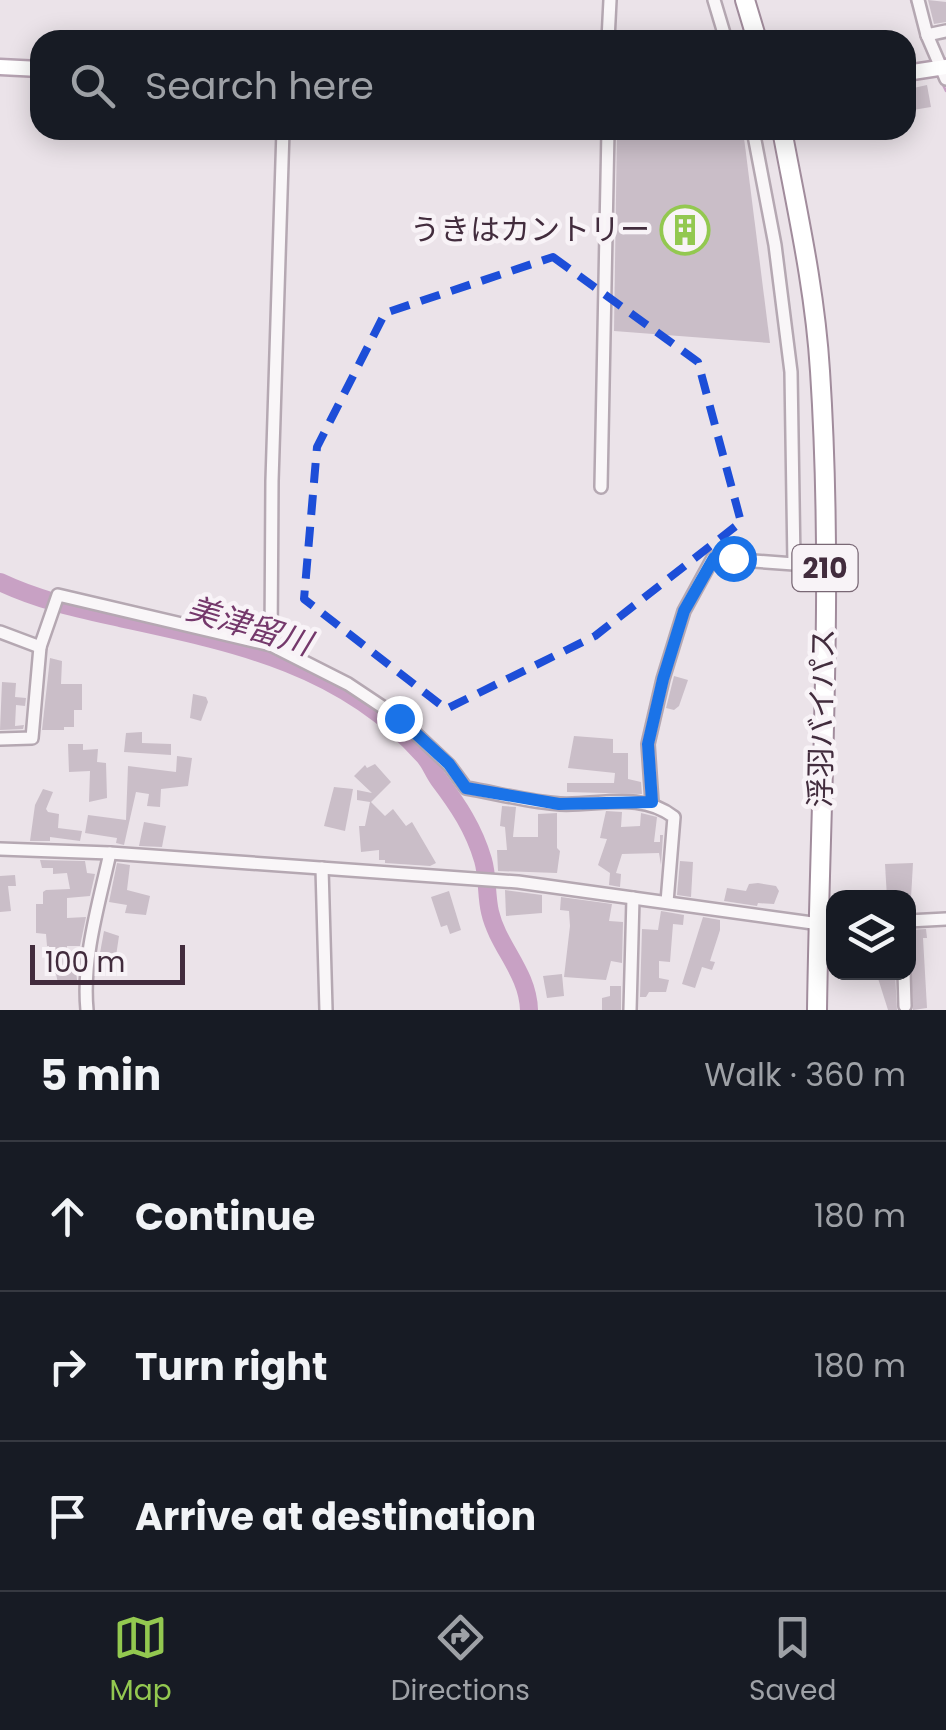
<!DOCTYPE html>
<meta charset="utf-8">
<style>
body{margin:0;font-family:Poppins,"Noto Sans JP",sans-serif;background:#20242c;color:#f1f3f6}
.controls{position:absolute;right:30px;bottom:30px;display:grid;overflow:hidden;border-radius:20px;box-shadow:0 5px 25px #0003}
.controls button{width:90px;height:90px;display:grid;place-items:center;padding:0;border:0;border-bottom:2px solid #363941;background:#171b24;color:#f1f3f6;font:50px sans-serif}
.scale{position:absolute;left:30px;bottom:25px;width:155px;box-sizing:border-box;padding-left:10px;border:5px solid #422c3d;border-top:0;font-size:28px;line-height:35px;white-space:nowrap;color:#422c3d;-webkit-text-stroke:8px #f8f3f7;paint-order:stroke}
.stop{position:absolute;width:30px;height:30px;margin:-22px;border:8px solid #1a73e8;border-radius:50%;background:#fff}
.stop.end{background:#1a73e8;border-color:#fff;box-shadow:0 2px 10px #0008}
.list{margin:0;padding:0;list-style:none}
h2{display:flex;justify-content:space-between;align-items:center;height:130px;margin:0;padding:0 40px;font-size:42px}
h2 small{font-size:32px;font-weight:400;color:#9ea1a6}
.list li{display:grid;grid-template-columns:65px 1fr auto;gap:30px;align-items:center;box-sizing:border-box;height:150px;padding:0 40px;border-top:2px solid #363941}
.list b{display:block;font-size:38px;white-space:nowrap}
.list em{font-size:32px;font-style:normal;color:#9ea1a6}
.icon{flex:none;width:55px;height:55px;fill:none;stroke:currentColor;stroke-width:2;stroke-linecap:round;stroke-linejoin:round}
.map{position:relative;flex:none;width:946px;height:1010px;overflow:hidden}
.search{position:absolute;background:#171b24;box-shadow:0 5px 25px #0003;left:30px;right:30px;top:30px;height:110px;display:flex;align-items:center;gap:25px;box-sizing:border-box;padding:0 35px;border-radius:30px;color:#9ea1a6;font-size:38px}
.sheet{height:580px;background:#171b24}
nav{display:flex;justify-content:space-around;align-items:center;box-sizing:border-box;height:140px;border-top:2px solid #363941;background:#171b24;font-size:28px;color:#9ea1a6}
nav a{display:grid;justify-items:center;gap:5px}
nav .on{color:#93c850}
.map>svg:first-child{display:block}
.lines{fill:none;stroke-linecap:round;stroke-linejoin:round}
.stream{stroke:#c8a1c4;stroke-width:2.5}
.river{stroke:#c8a1c4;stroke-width:18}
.building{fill:#cabec8}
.minor-casing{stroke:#b5a8b2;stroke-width:16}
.major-casing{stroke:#b6a3b2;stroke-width:19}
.highway-casing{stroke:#a18c9c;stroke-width:22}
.minor{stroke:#f9f6f8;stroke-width:11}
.major{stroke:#fff;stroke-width:14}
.highway{stroke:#fff;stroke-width:18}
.route{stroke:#1a73e8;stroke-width:12}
.marked{fill:none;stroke:#1d4ed8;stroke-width:8;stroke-dasharray:20 12;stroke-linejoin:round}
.labels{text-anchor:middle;stroke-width:9;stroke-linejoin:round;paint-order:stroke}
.shield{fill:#f8f3f7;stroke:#796875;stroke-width:2.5}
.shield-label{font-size:28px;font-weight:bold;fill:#422c3d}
.poi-label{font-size:30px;fill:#422c3d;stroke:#f8f3f7;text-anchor:end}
.street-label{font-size:30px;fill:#422c3d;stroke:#f8f3f7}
.water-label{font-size:32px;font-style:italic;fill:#74386b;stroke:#f8f3f7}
</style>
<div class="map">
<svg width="946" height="1010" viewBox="0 0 946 1010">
<rect width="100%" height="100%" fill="#ebe3e9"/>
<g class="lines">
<!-- stream -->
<g class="stream">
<path d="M911 0 917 17"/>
<path d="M941 81 946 91"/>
</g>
<!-- river -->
<path class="river" d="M0 582C40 601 80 609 124 619 235 643 343 665 423 755 430 762 433 772 439 780 458 805 474 829 483 860 488 877 486 895 490 912 498 947 528 972 529 1010"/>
</g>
<!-- building -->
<g class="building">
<path d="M928 0 946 2V22L934 24Z"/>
<path d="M927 85 931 107 913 110 909 89Z"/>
<path d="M617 130H743L770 343 614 331Z"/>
<path d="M50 658 62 661 61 684H82V710H74V727H64V730H42Z"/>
<path d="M674 676 688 680 679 706 674 710 666 708Z"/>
<path d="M2 682 16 683 15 697 26 698 25 706 16 705 15 726 24 725 23 729 0 730Z"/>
<path d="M193 694 206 697 208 702 201 721 190 718Z"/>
<path d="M142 732V743L171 744V755L124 752 126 733Z"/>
<path d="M574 736 613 739V753H628V779L641 782 642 794 567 792V783H614L615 773 568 768Z"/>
<path d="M68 744H83V750L98 749 97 762 106 763 107 798 89 802 90 771 69 772Z"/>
<path d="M177 756 192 758 188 786 161 789 160 807 147 806 149 794 136 792 124 845 116 843 117 838 85 833 88 815 126 820 128 766 176 772Z"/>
<path d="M375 764 391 782 371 802 385 816 393 809 406 826 412 822 436 863 430 866 385 863V860H379V850L361 852 359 826H365L370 802 357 800V790L372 793 354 776 365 765 367 768Z"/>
<path d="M334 787 353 789 345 831 324 826Z"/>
<path d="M43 789 53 792 46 809 48 812 59 814 58 828 82 831 80 841 50 837V841H30L35 805Z"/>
<path d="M502 806 516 807 513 837H538V814L557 813V848L560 851 557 873 498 871 497 850H507L505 827 500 826Z"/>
<path d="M606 811 622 812 621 827 640 826 641 813 657 817 654 842H660V835H663L661 865 659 853 622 854 616 873 621 874 620 887 609 885 610 873 598 865 607 839 600 838Z"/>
<path d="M144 822 166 826 162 847 139 846Z"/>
<path d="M40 860 85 861 87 873 95 874 90 896 67 898V918L86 917 80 946H67V972L76 970 77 980 58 983 56 974H49V946H47L46 934 36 933V904H43V892L46 890 70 889 67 873 53 874V868H42Z"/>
<path d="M680 861 693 862 691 897 677 895Z"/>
<path d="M117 863 130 865 127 890 150 896 146 915 125 913 127 905 109 902Z"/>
<path d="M913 863 911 898H887L885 864Z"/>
<path d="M15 875 16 886H8L11 911 0 912V876Z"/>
<path d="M758 883 776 886 779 891 774 904 758 903 757 906 724 901 727 888 746 891 749 884Z"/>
<path d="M505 890 542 895V913L506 916Z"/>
<path d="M449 891 461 930 450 934 447 925 441 927 431 897Z"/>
<path d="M561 897 612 904 609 921 623 922 622 963 611 961 606 980 564 977 570 926 569 911 560 910Z"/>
<path d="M661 911 684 915 683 925 673 924 670 962 659 961V978L669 980 666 992H649L646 997H640L642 929 658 930Z"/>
<path d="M703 917 720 920V930L710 961 715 962 712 970 702 967 695 988 682 984Z"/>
<path d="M926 929 927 938H923L927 1008 913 1010 909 930Z"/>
<path d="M104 931 119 936 116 956 100 953Z"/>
<path d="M876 972H895L897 1010H888Z"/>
<path d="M562 974 564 996 547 998 543 976Z"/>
<path d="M610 986H621V1010H602V998L610 996Z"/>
</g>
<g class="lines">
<!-- minor casing -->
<g class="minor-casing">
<g id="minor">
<path d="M714 0 726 40"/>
<path d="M918 0 927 35 946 79"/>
<path d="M927 35 946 31"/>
<path d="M608 40 610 0"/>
<path d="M601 487 608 130"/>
<path d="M0 632 40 647"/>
<path d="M271 645 272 481 283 130"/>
<path d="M0 739 32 738 40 647 58 595 271 645 348 684 399 718 449 765 466 788C496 793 529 802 560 804 599 806 640 791 674 817L667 902"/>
<path d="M652 802 648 744 663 679 684 611 713 558 794 564 791 372 775 245 753 130"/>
<path d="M0 849 110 853 518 882 834 926"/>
<path d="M322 868 326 1010"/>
<path d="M908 921 946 919"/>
<path d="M904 972 905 1006"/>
<path d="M87 1010C82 958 99 903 110 853"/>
<path d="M630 1010 633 898"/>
</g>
</g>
<!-- major casing -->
<g class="major-casing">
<g id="major">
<path d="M0 67 40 69"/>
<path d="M906 73 946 67"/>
</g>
</g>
<!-- highway casing -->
<g class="highway-casing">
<g id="highway">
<path d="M745 0 757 40"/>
<path d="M782 130C797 210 815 289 820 371 834 583 820 797 817 1010"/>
</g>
</g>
<!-- minor -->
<use href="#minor" class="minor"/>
<!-- major -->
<use href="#major" class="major"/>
<!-- highway -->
<use href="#highway" class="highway"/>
</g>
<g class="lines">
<!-- route -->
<path class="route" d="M399 718 449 764 466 788 559 804 652 802 648 744 663 679 684 611 714 558H733"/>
</g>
<!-- marked area -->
<path class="marked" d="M553 257 698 362 741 522 595 636 446 709 304 599 317 447 385 313Z"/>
<!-- icons -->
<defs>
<g id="building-ring" transform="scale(2.5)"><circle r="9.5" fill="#f8f3f7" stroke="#93c850" stroke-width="1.5"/><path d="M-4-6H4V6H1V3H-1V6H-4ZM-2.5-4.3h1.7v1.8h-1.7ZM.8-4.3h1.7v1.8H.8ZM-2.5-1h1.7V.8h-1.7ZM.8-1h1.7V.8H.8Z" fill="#93c850"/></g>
</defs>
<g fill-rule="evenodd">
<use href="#building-ring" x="685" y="230"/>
</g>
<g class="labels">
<!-- shield labels -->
<rect class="shield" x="792.5" y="545" width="65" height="46" rx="8"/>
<g class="shield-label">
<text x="825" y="578">210</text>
</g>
<!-- poi labels -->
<g class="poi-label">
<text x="650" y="240">うきはカントリー</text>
</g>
<!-- street labels -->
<g class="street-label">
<text transform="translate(822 718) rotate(-89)" y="10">浮羽バイパス</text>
</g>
<!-- water labels -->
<g class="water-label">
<text transform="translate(249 626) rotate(17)" y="11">美津留川</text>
</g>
</g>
</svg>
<div class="controls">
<button><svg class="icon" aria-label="layers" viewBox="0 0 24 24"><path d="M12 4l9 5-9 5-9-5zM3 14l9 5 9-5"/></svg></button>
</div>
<div class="scale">100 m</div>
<div class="stop" style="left:733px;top:558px"></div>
<div class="stop end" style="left:399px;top:718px"></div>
<div class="search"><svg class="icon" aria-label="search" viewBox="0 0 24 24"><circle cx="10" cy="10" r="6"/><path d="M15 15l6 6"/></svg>Search here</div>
</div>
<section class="sheet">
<h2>5 min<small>Walk · 360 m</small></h2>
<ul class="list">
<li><svg class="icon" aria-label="ahead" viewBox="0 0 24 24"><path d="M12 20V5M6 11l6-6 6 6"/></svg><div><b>Continue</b></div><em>180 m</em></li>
<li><svg class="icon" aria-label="right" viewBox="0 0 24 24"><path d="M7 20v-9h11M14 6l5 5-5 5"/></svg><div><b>Turn right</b></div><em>180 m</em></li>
<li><svg class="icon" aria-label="arrive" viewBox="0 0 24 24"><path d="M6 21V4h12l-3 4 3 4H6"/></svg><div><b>Arrive at destination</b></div></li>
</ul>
</section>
<nav>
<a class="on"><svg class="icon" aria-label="map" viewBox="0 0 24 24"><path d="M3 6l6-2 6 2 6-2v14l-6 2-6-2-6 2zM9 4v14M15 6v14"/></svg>Map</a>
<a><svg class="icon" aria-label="directions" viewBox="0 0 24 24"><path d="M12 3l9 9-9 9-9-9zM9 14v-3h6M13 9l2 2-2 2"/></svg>Directions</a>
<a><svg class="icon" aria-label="saved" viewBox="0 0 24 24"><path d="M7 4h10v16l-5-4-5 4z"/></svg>Saved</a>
</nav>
